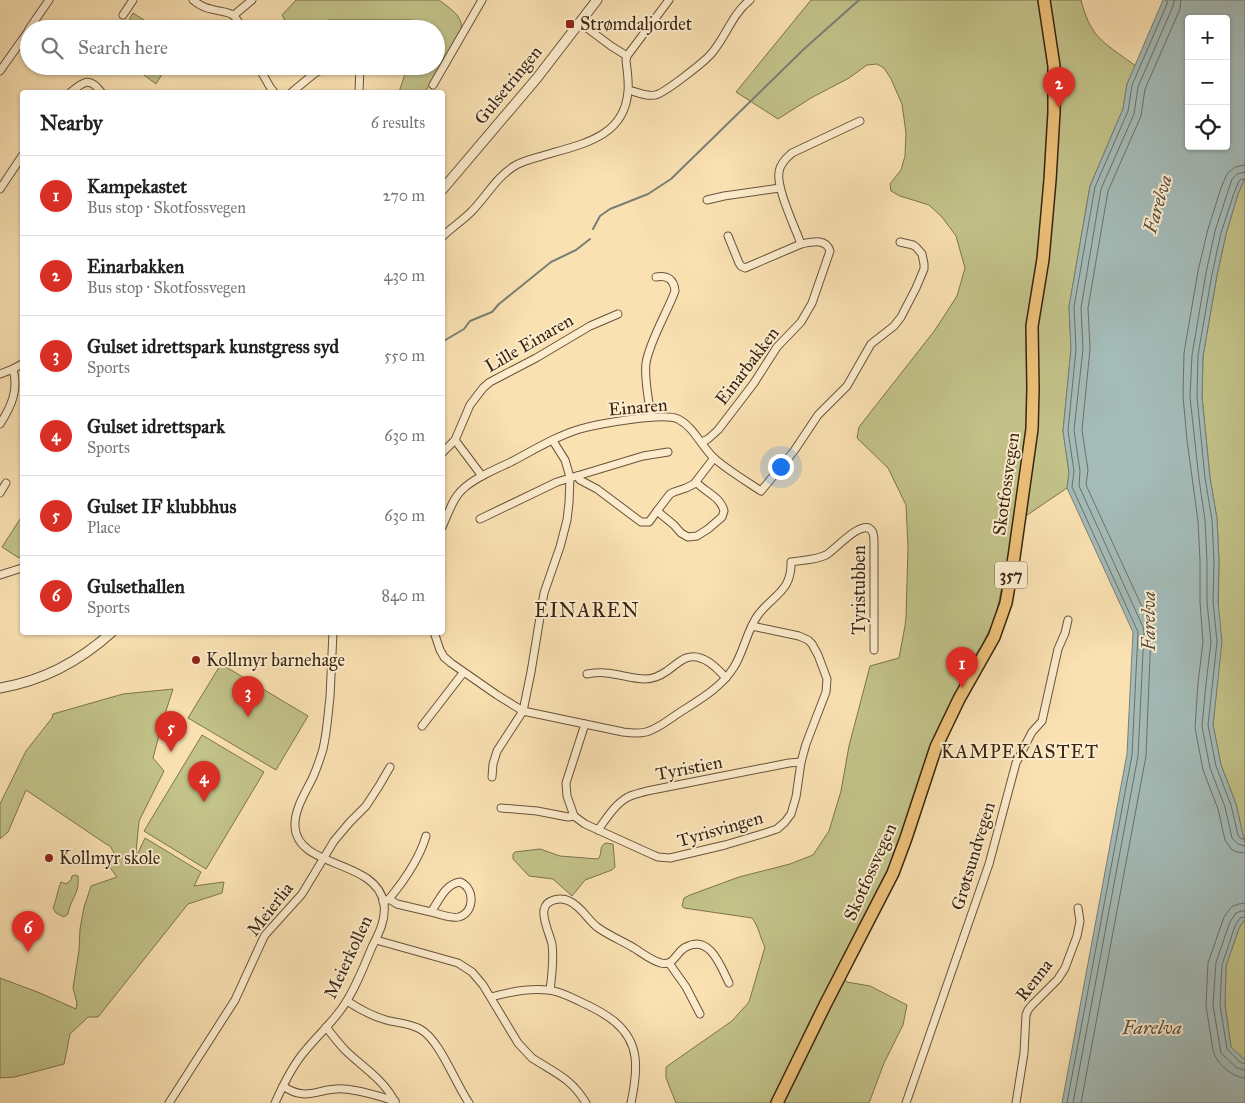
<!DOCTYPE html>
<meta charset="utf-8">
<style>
body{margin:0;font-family:"IM FELL Great Primer",serif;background:#f2f2f2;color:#222}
.controls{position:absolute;right:15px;top:15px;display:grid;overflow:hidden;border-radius:5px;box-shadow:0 1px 4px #0004}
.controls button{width:45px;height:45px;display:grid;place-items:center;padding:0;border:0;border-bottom:1px solid #e0e0e0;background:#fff;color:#222;font:25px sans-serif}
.you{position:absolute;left:780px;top:466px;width:18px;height:18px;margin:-12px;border:4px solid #fff;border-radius:50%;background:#1a73e8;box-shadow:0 0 0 8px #1a73e833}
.badge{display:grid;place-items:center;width:32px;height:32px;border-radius:50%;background:#d93025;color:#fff;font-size:16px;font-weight:700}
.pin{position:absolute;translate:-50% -41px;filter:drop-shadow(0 1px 2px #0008)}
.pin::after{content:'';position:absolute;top:26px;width:18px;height:15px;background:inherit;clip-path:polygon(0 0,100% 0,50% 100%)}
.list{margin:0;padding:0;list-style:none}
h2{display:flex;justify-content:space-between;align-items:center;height:65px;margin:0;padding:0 20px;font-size:21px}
h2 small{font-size:16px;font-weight:400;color:#767676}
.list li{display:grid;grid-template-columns:32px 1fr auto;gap:15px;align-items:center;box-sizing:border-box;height:80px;padding:0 20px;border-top:1px solid #e0e0e0}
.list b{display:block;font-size:19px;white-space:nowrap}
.list p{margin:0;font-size:16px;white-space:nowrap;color:#767676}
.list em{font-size:16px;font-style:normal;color:#767676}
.icon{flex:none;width:28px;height:28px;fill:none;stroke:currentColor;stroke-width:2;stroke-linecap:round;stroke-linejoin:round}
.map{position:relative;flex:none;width:1245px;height:1103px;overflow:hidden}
.search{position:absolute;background:#fff;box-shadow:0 1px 4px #0004;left:20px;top:20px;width:425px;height:55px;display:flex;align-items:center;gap:12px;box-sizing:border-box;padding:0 18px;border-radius:28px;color:#767676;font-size:19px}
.panel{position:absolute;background:#fff;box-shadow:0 1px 4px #0004;left:20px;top:90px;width:425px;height:545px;border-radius:5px}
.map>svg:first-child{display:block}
.green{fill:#c2c289;stroke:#7d734e}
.water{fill:#a4bbb8;stroke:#797f76;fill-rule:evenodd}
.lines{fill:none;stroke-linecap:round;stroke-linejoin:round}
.shore{stroke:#6e7065;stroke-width:1}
.stream{stroke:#797f76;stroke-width:2}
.minor-casing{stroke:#68533a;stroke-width:9}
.tertiary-casing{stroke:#68533a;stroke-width:11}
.primary-casing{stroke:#382412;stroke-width:14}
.minor{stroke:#fceccd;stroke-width:7}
.tertiary{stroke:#fceccd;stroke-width:9}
.primary{stroke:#edc079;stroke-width:11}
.poi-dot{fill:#8f2418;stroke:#fceccd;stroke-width:2}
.labels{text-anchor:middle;stroke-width:4;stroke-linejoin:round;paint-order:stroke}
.shield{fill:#fceccd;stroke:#73604a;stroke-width:1}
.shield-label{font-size:16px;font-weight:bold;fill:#382412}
.poi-label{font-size:18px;fill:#382412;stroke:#fceccd;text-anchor:start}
.street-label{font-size:18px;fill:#382412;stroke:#fceccd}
.water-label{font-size:19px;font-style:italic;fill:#585144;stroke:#fceccd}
.neighbourhood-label{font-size:19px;letter-spacing:1px;fill:#382412;stroke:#fceccd}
.quarter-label{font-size:20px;letter-spacing:1px;fill:#382412;stroke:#fceccd}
</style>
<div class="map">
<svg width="1245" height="1103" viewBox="0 0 1245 1103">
<rect width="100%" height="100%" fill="#fae1b2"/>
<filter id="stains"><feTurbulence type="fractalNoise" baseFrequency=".004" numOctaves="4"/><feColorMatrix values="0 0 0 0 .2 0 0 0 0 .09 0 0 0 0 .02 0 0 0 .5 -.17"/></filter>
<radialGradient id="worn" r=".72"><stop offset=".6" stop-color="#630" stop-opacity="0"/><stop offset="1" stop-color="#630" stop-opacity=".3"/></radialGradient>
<!-- green -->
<g class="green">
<path d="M296 0H439C449 8 464 16 461 30L425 92H399L404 77 406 66H436V29H412L413 20H329L290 29 282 15Z"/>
<path d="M811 0H1081C1084 12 1088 23 1095 33 1102 43 1125 58 1136 66L1127 84 1123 109 1090 186 1069 307 1071 349 1063 431 1069 472 1067 488 1014 524 1009 554 995 619 982 645 967 667 895 857 874 900 837 970 847 982 870 986 907 1005 903 1025 884 1063 869 1103H676L666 1078V1067L732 1021 749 1002 765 947C760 938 759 927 752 918L684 908 682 906 684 898 690 895 739 877 790 864 813 855 829 831 841 791 849 746 870 666 899 658 905 626 906 617 908 547 906 505 888 468 857 438 859 427 935 330 957 296 965 268 956 236 942 217 929 205 900 196 891 191 890 184 901 170 905 156 906 133 902 104 891 79 884 68 877 64 867 65 849 78 811 98 778 119 736 92Z"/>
<path d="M133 13 158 29H124Z"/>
<path d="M132 66H167L156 84Z"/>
<path d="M1245 178V844L1236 804 1221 765 1213 725 1217 685 1219 561 1217 519 1210 478 1202 397 1203 356 1217 275 1226 234 1238 194Z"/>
<path d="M22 516V554L19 558 2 547Z"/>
<path d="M221 664 308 716 276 770 188 718Z"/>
<path d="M173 689 163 720 153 758 164 771 139 821 136 852 134 854 138 853 145 838 201 872 194 886 224 882 222 893 188 904 98 1017H88L70 1034 64 1064 15 1077 0 1078V978L40 993 76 1009 77 1003 73 988 79 950 80 929 84 907 91 886 117 877 109 866 119 861 110 846 106 844 26 790 8 832 0 839V804L26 751 52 718 53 714 123 694Z"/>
<path d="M202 735 264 772 206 869 144 831Z"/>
<path d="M606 843 613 844 615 867 612 870 585 880 572 896 553 879 529 876 513 859V854L515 852 540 849 560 856 598 859C603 854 598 846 606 843Z"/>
<path d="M76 875 78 876C80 895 70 899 68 914L64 917 56 913 53 908C57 899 57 891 61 882L66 884 71 880 72 876Z"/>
<path d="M1245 919V1060L1231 1048 1225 1005 1226 966 1239 928Z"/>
</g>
<!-- water -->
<path class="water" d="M1163 0H1245V178L1238 194 1226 234 1217 275 1203 356 1202 397 1210 478 1217 519 1219 561 1218 601 1222 642 1213 725 1221 765 1236 804 1245 844V919L1239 928 1226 966 1225 1005 1231 1047 1245 1060V1103H1062L1127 754 1133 632 1067 488 1069 472 1063 431 1071 349 1069 307 1090 186 1123 109 1127 84ZM1189 19H1226V146H1189Z"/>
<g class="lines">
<!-- shore -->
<g class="shore">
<path d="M1245 165 1235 167 1227 174 1221 188 1208 229 1198 271 1184 353 1183 396 1187 440 1198 521 1200 561V602L1203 642 1198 683 1195 728 1203 770 1218 809 1225 840 1232 850 1237 852 1245 853"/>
<path d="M1245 172 1237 174 1232 179 1215 231 1206 273 1192 355 1190 397 1199 479 1205 520 1207 561V602L1211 642 1206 684 1202 726 1210 768 1225 807 1232 838 1238 844 1245 846"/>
<path d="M1245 179H1242L1239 181 1234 193 1221 233 1212 274 1198 355 1197 397 1205 478 1212 520 1214 561 1213 601 1217 642 1208 725 1216 766 1231 805 1238 835 1241 839H1245"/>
<path d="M1245 903 1239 904 1233 906 1229 910 1224 917 1208 963 1206 1006 1213 1050C1216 1063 1231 1077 1245 1078"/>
<path d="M1245 911H1241L1236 913 1230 922 1216 962 1213 1005 1221 1053 1237 1068 1245 1070"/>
<path d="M1245 917 1240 918 1235 926 1222 965 1220 1005 1227 1049 1240 1062 1245 1064"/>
<path d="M1067 1103 1132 755 1138 632 1072 487 1074 471 1068 431 1076 349 1074 307 1095 187 1128 111 1132 85 1167 4V0"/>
<path d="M1073 1103 1138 756 1144 632 1143 627 1079 486 1080 471 1074 430 1083 349 1081 308 1101 189 1134 114 1138 87 1173 6 1174 0"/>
<path d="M1081 1103 1146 756 1151 632 1150 624 1086 485 1088 470 1082 430 1090 349 1088 308 1108 191 1141 116 1145 89 1180 9 1181 0"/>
</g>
<!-- stream -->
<g class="stream">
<path d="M593 229 600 216 610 209 648 194 671 179 804 49 859 0"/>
<path d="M442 342 464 329 470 321 492 312 499 304 551 262 576 250 590 239"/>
</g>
<!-- minor casing -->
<g class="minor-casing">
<g id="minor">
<path d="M193 0C198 4 204 8 211 9 229 14 233 9 242 29"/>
<path d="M123 15 133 0"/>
<path d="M234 15 252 0"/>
<path d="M579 22 611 46 627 56"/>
<path d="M29 29 49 0"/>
<path d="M258 66 270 87 274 92"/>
<path d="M0 71 29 30"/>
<path d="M433 85 482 0"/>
<path d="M629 90C636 92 647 97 655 95 664 94 705 61 711 54 726 37 732 14 750 0"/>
<path d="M71 92C84 81 90 77 101 92"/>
<path d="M292 92 315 73 329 66"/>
<path d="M359 92 360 66"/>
<path d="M0 189 22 156"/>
<path d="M707 200 724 196 780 188"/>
<path d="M442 237C451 228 462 221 471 212 486 197 497 176 516 165 527 159 540 157 552 153 588 143 625 134 628 91 629 81 627 70 626 60L627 56 669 0"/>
<path d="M801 244C795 227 776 188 779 172 780 164 786 158 792 153L860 121"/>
<path d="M0 374 13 369 22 364"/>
<path d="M651 417C649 400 644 380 646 363 650 340 667 313 675 291 674 279 667 275 656 277"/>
<path d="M0 424C11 407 19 390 13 369"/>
<path d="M455 440 482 476"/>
<path d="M702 442 708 439 718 430 754 383 777 347 801 322 812 303 830 251C826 238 812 242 801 244L745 268 741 266 739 263 728 236"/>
<path d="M442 453 455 440 470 405 483 388 490 382 536 358 590 326 618 314"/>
<path d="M577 476 580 480 597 489 641 522H649L657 511"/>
<path d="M696 482C705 492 721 497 724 511L722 517 708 529 697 536 688 537 681 533 674 525 657 511 670 494 674 492 686 488 694 484 714 458"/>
<path d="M0 493 6 483"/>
<path d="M480 519 557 482 643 456 668 452"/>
<path d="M442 527C448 515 452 499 462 490 474 478 496 469 511 462 534 450 556 436 580 429 598 424 663 412 678 419 694 427 701 446 714 458 726 469 746 481 761 491L794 451 818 415 847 386 871 344 894 326 901 317 916 288 924 269V264L922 254 916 247 913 245 900 242"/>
<path d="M0 575 22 568"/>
<path d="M434 632 440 650 444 657 451 663 497 695 523 711 623 732C630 733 638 734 646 732 658 729 668 720 679 713 699 700 721 688 734 667 744 651 747 630 758 615 773 595 792 591 791 562 803 560 816 560 826 555 835 550 863 517 872 531 874 534 874 539 874 542V650"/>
<path d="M587 674C593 673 600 672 606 673 619 674 632 679 645 679 653 679 660 676 667 671 673 667 679 661 686 658 702 652 717 668 726 678"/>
<path d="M585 724 566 783 567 796 574 816 585 824 651 854 658 857 670 858 725 845 765 833 777 829 785 822 791 814 796 797 801 762 806 744 826 692 827 679 818 655 812 644 808 640 799 636 752 626"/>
<path d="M422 726 463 673"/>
<path d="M492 777 493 764 497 751 523 711 531 672 544 593 560 547 567 520 569 503 570 477 565 460 553 441"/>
<path d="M501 808 537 811 568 817 574 816"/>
<path d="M598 830C606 819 615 804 628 797 634 794 641 793 647 791L789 763 801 762"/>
<path d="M389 899C403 882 420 857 426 836"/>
<path d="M383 902 389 899 397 904 431 912C439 901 445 884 460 882 475 888 475 912 459 917 451 919 440 914 431 912"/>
<path d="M376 940 458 963 472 972 483 985 518 1043 532 1058C555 1073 571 1078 586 1103"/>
<path d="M669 963C676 959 679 950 686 947 710 934 721 967 729 983"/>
<path d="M550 990C552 975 554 959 552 944 550 935 542 919 544 910 546 899 561 897 569 901 581 906 587 919 597 927 608 935 622 941 634 948 642 953 652 961 661 963 665 964 665 963 669 963L686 987 700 1014"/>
<path d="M491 997C509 992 529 988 548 990 560 991 570 997 581 1002 605 1013 631 1027 635 1057 637 1072 634 1089 631 1103"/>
<path d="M347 1001C359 1009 372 1016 386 1020 397 1023 409 1023 420 1029 440 1040 455 1083 469 1103"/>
<path d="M326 1027C333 1036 339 1044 346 1051 364 1068 384 1080 395 1102"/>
<path d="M283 1086C307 1103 319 1087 344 1089 361 1090 378 1096 395 1101"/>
<path d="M169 1103 235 1000 262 941 265 935 302 894 334 841 350 822 366 806 379 786 390 767"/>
<path d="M275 1103C283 1085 292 1066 305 1051 317 1036 331 1024 342 1008 355 990 363 968 372 947 379 933 386 920 384 904 377 859 298 869 295 827 294 809 306 792 313 777 317 768 320 759 323 749 327 732 328 714 330 697 331 675 332 654 333 632"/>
<path d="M906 1103 989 864 1016 763 1032 732 1042 721 1058 649 1065 633 1068 620"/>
<path d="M1016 1103 1024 1053 1026 1015 1028 1010 1032 1005 1058 979 1065 968 1077 936 1080 921 1078 908"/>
</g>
</g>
<!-- tertiary casing -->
<g class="tertiary-casing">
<g id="tertiary">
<path d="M442 190 537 78 597 0"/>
<path d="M0 688C42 681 80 661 112 632"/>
</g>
</g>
<!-- primary casing -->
<g class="primary-casing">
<path id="primary" d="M777 1103 825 1005 893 873 906 838 936 747 959 699 994 637 1006 603 1014 557 1032 429 1033 388 1032 326 1043 259 1050 180 1054 112V66L1044 0"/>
</g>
<!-- minor -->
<use href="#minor" class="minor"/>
<!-- tertiary -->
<use href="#tertiary" class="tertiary"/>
<!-- primary -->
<use href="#primary" class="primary"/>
</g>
<!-- markers -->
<g class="poi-dot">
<rect x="565" y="19" width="10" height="10" rx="2.5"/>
<circle cx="196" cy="660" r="5"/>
<circle cx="49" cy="858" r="5"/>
</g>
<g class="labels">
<!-- shield labels -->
<rect class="shield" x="995" y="561.5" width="32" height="27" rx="4"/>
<g class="shield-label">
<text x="1011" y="581">357</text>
</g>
<!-- poi labels -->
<g class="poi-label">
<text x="580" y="30">Strømdaljordet</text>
<text x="206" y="666">Kollmyr barnehage</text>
<text x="59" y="864">Kollmyr skole</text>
</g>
<!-- street labels -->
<g class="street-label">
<text transform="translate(508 85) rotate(-51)" y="6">Gulsetringen</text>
<text transform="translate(529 343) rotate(-30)" y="6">Lille Einaren</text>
<text transform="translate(747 366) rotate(-53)" y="6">Einarbakken</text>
<text transform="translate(638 407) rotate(-5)" y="6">Einaren</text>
<text transform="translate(1006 484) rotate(-82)" y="6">Skotfossvegen</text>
<text transform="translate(859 590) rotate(-90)" y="6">Tyristubben</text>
<text transform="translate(689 768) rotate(-11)" y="6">Tyristien</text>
<text transform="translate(720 829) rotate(-16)" y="6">Tyrisvingen</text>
<text transform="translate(973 856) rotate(-73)" y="6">Grøtsundvegen</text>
<text transform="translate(870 872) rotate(-66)" y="6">Skotfossvegen</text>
<text transform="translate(270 909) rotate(-52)" y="6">Meierlia</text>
<text transform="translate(348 957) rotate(-65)" y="6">Meierkollen</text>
<text transform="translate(1034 980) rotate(-52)" y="6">Renna</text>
</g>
<!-- water labels -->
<g class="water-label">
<text transform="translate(1157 204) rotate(-74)" y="7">Farelva</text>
<text transform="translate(1148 621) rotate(-90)" y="7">Farelva</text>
<text x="1152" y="1034">Farelva</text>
</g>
<!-- neighbourhood labels -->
<g class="neighbourhood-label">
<text x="1020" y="758">KAMPEKASTET</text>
</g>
<!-- quarter labels -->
<g class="quarter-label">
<text x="587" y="617">EINAREN</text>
</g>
</g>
<rect width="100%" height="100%" filter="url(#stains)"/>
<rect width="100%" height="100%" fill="url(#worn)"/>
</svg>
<div class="controls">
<button>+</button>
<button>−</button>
<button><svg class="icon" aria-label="locate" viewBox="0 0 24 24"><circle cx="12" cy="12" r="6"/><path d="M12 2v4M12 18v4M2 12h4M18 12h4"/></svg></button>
</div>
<div class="you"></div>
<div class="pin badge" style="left:962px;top:688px">1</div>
<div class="pin badge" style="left:1059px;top:108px">2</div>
<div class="pin badge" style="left:248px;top:717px">3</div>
<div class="pin badge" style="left:204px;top:802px">4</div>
<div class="pin badge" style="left:171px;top:752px">5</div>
<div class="pin badge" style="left:28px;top:952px">6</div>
<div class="search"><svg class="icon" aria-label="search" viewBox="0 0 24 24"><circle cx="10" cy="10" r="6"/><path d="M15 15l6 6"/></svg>Search here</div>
<section class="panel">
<h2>Nearby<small>6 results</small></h2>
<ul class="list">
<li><span class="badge">1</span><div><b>Kampekastet</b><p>Bus stop · Skotfossvegen</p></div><em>270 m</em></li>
<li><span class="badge">2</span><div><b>Einarbakken</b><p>Bus stop · Skotfossvegen</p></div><em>430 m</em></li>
<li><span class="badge">3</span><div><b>Gulset idrettspark kunstgress syd</b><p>Sports</p></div><em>550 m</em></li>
<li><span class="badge">4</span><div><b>Gulset idrettspark</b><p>Sports</p></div><em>630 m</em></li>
<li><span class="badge">5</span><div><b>Gulset IF klubbhus</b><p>Place</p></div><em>630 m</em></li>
<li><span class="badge">6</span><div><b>Gulsethallen</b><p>Sports</p></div><em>840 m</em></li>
</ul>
</section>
</div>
